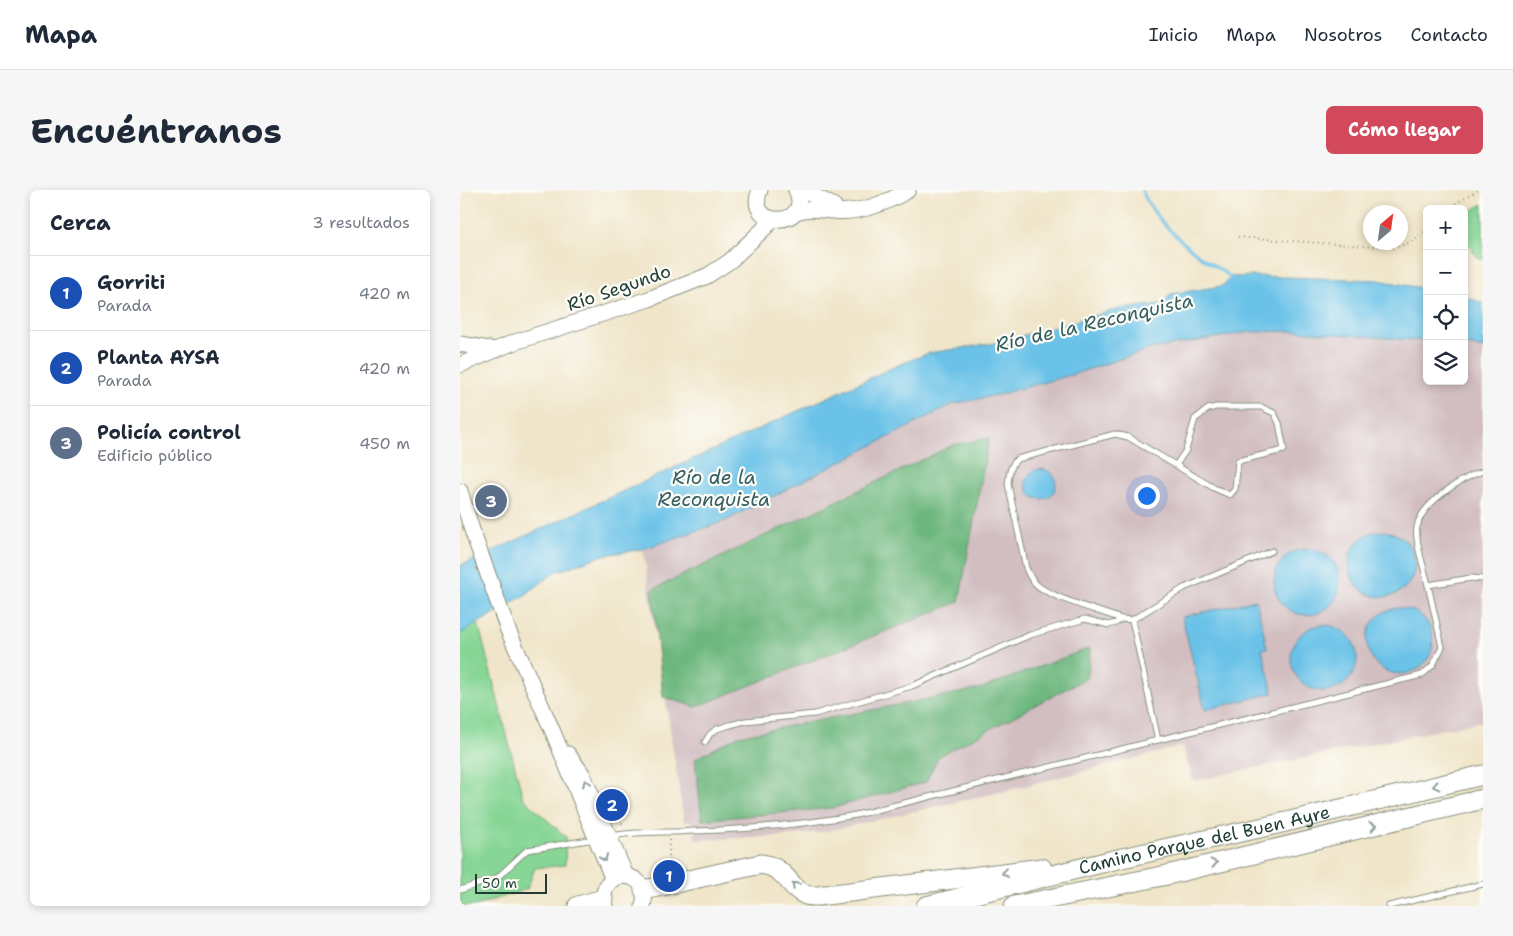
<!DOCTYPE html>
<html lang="es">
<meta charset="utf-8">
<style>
body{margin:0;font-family:"Shantell Sans",sans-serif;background:#f6f6f7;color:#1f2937}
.controls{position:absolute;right:15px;top:15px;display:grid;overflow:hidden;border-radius:8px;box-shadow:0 2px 8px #0003}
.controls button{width:45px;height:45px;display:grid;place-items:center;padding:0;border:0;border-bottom:1px solid #e0e1e3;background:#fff;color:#1f2937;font:25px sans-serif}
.compass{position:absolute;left:903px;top:15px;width:45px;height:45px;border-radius:50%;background:#fff;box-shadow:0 2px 8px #0003;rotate:29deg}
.scale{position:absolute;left:15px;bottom:12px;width:72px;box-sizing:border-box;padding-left:5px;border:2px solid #1f3d34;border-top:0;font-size:14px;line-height:18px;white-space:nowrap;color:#1f3d34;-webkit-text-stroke:4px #fdfcf7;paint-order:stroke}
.you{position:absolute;left:686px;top:305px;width:18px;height:18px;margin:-12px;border:4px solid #fff;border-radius:50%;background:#1a73e8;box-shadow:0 0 0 8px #1a73e833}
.badge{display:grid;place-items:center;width:32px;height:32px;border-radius:50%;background:#d1495b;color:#fff;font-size:16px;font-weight:700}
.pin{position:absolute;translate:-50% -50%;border:2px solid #fff;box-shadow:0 1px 5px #0006}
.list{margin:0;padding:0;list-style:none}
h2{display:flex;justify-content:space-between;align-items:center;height:65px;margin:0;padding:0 20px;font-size:21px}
h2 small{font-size:16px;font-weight:400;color:#747a83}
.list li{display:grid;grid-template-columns:32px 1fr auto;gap:15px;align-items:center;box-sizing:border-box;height:75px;padding:0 20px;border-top:1px solid #e0e1e3}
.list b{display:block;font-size:19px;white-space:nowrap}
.list p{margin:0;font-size:16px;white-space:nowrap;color:#747a83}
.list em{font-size:16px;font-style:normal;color:#747a83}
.icon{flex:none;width:28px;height:28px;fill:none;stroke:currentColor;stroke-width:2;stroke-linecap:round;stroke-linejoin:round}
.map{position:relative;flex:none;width:1023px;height:716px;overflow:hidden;border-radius:8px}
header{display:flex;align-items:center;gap:30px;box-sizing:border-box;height:70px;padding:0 25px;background:#fff;border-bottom:1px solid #e0e1e3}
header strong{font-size:24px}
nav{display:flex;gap:28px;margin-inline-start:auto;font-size:18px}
.intro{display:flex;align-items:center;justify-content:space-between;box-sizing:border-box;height:120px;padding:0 30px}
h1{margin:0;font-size:35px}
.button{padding:12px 22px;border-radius:8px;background:#d1495b;color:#fff;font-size:18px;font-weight:700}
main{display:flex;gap:30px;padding:0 30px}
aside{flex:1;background:#fff;border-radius:8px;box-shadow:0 2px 8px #0003}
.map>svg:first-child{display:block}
.industrial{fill:#d2bec1}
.green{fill:#87d695;stroke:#538a64}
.forest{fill:#6db77e;stroke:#467a59}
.water{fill:#6bc2e8;stroke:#45808e}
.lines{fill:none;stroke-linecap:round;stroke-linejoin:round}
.stream{stroke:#6bc2e8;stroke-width:3}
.lane-casing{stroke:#88917e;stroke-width:7}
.secondary-casing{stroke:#88917e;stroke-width:17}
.highway-casing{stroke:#88917e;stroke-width:21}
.path{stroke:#88917e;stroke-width:2;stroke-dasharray:1 4;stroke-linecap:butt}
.lane{stroke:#fff;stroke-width:5}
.secondary{stroke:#fff;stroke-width:15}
.highway{stroke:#fff;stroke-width:19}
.oneway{stroke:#8f9e9a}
.labels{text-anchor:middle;stroke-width:4.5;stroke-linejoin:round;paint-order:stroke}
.street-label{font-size:18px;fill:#1f3d34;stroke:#fdfcf7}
.water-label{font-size:19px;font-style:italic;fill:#325e61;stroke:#fdfcf7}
</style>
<header>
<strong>Mapa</strong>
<nav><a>Inicio</a><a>Mapa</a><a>Nosotros</a><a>Contacto</a></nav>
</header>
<div class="intro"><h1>Encuéntranos</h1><a class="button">Cómo llegar</a></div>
<main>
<aside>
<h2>Cerca<small>3 resultados</small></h2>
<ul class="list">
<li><span class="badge" style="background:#1a4fb4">1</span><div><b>Gorriti</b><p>Parada</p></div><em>420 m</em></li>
<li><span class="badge" style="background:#1a4fb4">2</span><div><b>Planta AYSA</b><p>Parada</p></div><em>420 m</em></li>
<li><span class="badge" style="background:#5c6f8a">3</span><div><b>Policía control</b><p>Edificio público</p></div><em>450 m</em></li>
</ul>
</aside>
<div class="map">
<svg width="1023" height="716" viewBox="0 0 1023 716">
<rect width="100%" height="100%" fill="#fdfcf7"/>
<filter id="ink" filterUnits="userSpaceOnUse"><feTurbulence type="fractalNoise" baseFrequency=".02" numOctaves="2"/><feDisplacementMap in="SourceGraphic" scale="10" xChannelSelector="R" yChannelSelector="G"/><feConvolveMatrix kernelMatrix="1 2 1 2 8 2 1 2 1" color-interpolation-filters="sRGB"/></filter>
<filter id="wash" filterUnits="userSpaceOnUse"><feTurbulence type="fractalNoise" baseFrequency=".0096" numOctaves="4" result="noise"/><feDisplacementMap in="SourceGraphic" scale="20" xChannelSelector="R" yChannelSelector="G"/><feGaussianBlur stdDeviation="1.12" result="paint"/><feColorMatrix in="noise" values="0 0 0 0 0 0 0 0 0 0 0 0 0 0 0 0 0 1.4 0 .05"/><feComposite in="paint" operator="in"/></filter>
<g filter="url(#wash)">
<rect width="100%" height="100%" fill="#f0e5c9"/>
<!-- industrial -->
<path class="industrial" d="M837 141 967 151V191H1004V154L1023 159V531L733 591 723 556 549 600 362 642 326 646 236 650 232 631 224 632 183 359 265 331 493 214 537 205 614 184 691 159 788 142Z"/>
<!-- green -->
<g class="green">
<path d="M1023 14V69H1019L1004 48V25Z"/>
<path d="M18 433 63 608 106 647 105 675 75 678 67 699 15 716H0V444Z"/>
</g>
<!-- forest -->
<g class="forest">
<path d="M529 248 499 412 236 517 203 507 192 400 493 255Z"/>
<path d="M630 458 628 487 478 567 466 592 373 618 242 630 235 569 278 546 519 499Z"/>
</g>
<!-- water -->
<g class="water">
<path d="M793 86 918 90 967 99V151L837 141 788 142 691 159 614 184 537 205 493 214 265 331 183 359 144 365 95 382 65 405 0 444V376L436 176 469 163 535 153 659 119 702 114 711 104 762 96 771 87Z"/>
<path d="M1004 106 1023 113V159L1004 154Z"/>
<circle cx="581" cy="294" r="15"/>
<circle cx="922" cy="374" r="33"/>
<circle cx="847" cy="392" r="33"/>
<path d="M796 410 807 458 802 459 813 503 745 520 722 427Z"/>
<circle cx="940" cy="451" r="33"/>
<circle cx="864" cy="468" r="33"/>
</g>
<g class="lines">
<!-- stream -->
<path class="stream" d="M682 0C691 25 720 51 741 67 751 75 764 80 773 90"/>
</g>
</g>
<g filter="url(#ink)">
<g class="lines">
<!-- lane casing -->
<g class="lane-casing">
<g id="lane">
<path d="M1023 281C1002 288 961 313 957 337 954 350 965 380 968 395L1011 388 1023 389"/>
<path d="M672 430 661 429C640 421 592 408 577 395 571 390 569 385 566 378L548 294C549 284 550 276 557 269L655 244 668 247 754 298 770 305 775 299 778 271 824 260 819 233 814 223 801 217H756L748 219 735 229 726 260 716 275"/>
<path d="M698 550 962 485 973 475 982 457 968 395"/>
<path d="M245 552 250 544 257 539 270 535 285 531 355 524 452 496 570 445 625 429 649 435 656 433 661 429"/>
<path d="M151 646C179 641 207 643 235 641 289 639 343 635 396 625L698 550 672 430 724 398 812 361"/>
<path d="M0 700 37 688 67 660 135 649"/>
<path d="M929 716 1023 694"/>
</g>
</g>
<!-- secondary casing -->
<g class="secondary-casing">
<g id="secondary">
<path d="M300 0C283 39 354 39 336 0"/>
<path d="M343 0 374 16"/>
<path d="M335 22C352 17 357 20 374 21 399 24 427 13 448 0"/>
<path d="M0 154 35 160"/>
<path d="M0 175 52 153 189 109 247 86 270 71 313 30"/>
<path d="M0 301 13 343 48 440 93 542 153 690"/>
<path d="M108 564 123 585 166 686"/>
<path d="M145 716C135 676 194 677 183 716"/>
</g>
</g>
<!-- highway casing -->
<g class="highway-casing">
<g id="highway">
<path d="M184 700 301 674C328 678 327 697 346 705 349 706 354 706 358 706L582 678"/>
<path d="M118 716 143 709"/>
<path id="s1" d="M466 716 662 668 809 636 1023 585"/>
<path d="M554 716 707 685 1023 609"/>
</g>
</g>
<!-- path -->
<g class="path">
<path d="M987 19 1018 0"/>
<path d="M778 47 931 58C947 55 956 51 967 39"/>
<path d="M152 615 164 637"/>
<path d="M209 650V680"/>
</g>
<!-- lane -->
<use href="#lane" class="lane"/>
<!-- secondary -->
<use href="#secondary" class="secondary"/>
<!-- highway -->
<use href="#highway" class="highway"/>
</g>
<!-- one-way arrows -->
<defs><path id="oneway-chevron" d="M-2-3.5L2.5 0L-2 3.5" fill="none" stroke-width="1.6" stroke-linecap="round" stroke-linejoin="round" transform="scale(1.25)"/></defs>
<g class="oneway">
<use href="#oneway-chevron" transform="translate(126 593) rotate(-113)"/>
<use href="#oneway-chevron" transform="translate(976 596) rotate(167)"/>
<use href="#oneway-chevron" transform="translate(913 636) rotate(-13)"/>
<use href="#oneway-chevron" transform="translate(144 668) rotate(68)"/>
<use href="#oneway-chevron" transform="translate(754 673) rotate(-13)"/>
<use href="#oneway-chevron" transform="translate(545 683) rotate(173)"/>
<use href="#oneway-chevron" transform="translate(335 695) rotate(-135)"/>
</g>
</g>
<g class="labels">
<!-- street labels -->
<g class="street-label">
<text transform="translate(159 98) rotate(-19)" y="6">Río Segundo</text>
<text dy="6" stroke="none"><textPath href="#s1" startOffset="286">Camino Parque del Buen Ayre</textPath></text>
</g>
<!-- water labels -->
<g class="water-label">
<text transform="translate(634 132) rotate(-13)" y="7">Río de la Reconquista</text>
<text x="254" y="294">Río de la<tspan x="254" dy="22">Reconquista</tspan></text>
</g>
</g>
</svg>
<div class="controls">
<button>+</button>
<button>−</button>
<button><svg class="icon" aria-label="locate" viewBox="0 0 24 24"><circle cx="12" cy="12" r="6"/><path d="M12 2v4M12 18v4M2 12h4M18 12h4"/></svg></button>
<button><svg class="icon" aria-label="layers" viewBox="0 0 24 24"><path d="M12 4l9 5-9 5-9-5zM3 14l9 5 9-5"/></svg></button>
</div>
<svg class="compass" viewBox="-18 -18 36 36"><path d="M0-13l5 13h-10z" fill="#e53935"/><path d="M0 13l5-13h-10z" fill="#747a83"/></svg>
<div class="scale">50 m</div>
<div class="you"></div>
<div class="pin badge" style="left:209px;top:686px;background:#1a4fb4">1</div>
<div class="pin badge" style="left:152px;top:615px;background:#1a4fb4">2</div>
<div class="pin badge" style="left:31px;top:311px;background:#5c6f8a">3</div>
</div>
</main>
